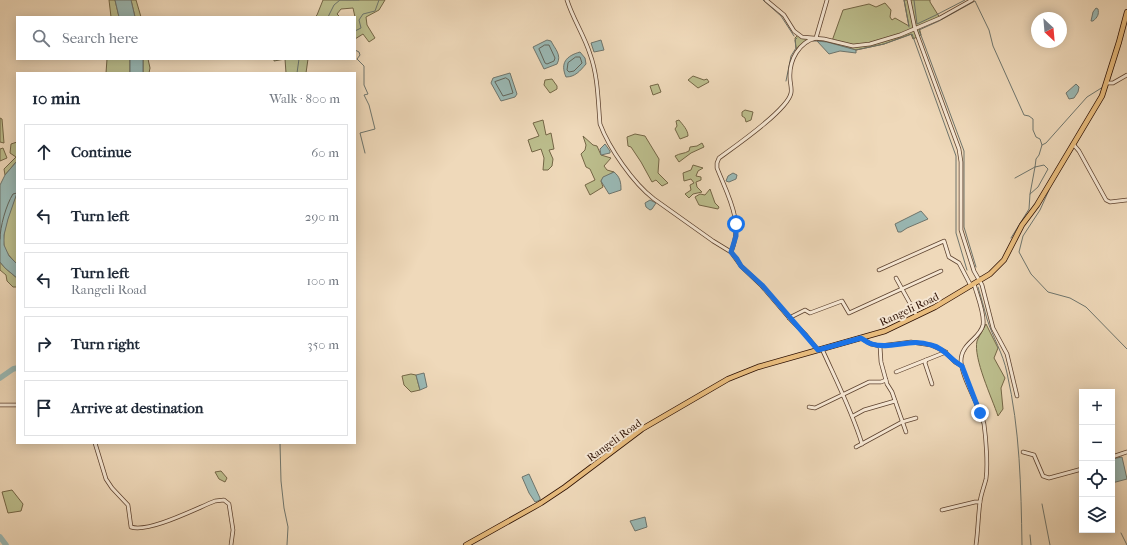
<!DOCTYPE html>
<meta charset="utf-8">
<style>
body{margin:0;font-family:"IM FELL French Canon",serif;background:#f2f2f3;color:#1f2937}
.controls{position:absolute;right:12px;bottom:12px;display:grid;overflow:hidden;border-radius:0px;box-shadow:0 2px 10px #0003}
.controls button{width:36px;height:36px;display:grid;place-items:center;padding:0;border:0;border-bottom:1px solid #e0e1e3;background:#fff;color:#1f2937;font:20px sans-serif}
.compass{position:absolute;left:1031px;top:12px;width:36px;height:36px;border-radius:50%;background:#fff;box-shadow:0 2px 10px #0003;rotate:154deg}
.stop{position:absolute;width:12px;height:12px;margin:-9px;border:3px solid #1a73e8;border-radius:50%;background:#fff}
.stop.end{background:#1a73e8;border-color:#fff;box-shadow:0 1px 4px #0008}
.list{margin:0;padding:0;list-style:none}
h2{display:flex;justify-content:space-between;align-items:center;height:52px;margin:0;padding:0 16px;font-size:17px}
h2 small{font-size:13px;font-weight:400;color:#747a83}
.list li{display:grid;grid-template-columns:26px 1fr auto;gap:12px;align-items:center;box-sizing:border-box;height:56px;margin:0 8px 8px;padding:0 8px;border:1px solid #e0e1e3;border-radius:0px}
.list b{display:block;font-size:15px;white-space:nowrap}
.list p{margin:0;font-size:13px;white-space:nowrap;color:#747a83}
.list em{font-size:13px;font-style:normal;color:#747a83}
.icon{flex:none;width:22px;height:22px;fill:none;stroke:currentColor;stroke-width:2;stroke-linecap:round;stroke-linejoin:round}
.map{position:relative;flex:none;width:1127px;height:545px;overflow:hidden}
.search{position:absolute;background:#fff;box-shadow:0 2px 10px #0003;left:16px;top:16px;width:340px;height:44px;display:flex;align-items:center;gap:10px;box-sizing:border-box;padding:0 14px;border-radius:0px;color:#747a83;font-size:15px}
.panel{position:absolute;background:#fff;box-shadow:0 2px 10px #0003;left:16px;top:72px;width:340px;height:372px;border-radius:0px}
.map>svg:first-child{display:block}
.green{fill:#bcbe8d;stroke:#746646}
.water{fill:#9ab9b5;stroke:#6e756d}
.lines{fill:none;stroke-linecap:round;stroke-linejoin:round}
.shore{stroke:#62645a;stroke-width:1}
.stream{stroke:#6e756d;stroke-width:1}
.river{stroke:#9ab9b5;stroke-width:5.5}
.minor-casing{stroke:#5c412e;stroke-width:4.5}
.primary-casing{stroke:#2b0e00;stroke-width:6}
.minor{stroke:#f5e6d2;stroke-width:3}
.primary{stroke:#e8bc7d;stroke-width:4.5}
.route{stroke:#1a73e8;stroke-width:5}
.labels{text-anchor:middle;stroke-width:4;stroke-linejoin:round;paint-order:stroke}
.street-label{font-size:11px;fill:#2b0e00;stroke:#f5e6d2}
</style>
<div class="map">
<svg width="1127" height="545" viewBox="0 0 1127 545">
<rect width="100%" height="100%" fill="#efd9ba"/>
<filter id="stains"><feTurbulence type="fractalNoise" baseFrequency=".005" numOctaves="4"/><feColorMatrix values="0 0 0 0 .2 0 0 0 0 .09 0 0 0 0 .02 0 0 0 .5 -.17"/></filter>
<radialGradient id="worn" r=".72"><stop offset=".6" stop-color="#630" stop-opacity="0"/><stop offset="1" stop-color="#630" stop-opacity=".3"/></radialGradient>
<!-- green -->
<g class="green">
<path d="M109 0H115L119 17H111Z"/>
<path d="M131 0H136L141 17H135Z"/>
<path d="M323 0H385L379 10 366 17 367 25 375 38 369 42 363 34 355 39V17L353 8 341 9 337 14 340 17H315L317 15Z"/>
<path d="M904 0H930V2L940 18 919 27 921 35 913 39 911 34 884 44 856 50 818 41 816 38 807 41 798 49 796 48 795 38 798 35C807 40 821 38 832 41L843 10 869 4 876 7 885 3 891 10 890 17 892 20 895 18 909 26Z"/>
<path d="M107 59H130V73H106Z"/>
<path d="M143 59H148L150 68 149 73H143Z"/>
<path d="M274 59H308L306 73H286L285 59 274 61Z"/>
<path d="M693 76 704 80 707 79 709 82 698 88 688 80Z"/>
<path d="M552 79 557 86V89L550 93 544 85 545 80Z"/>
<path d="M658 84 661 92 653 95 650 86Z"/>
<path d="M745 110 753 112 751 120 746 122 745 118 742 116V112Z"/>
<path d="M0 118 2 119 4 143 0 142Z"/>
<path d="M543 120 546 135 551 133 554 149 549 150 553 159 552 166 548 170H543L544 158 541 149 532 152 528 140 539 136 533 123Z"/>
<path d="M679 120C683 125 688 130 688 136L680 139 675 129 677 126 676 121Z"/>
<path d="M635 134 645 136 659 159 658 173 668 183 662 186 656 180 652 182 641 162 631 147 628 146 627 137Z"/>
<path d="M583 136 593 145 597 146 601 155 611 158 604 166 607 170 614 172 603 178 601 181 603 187 590 195 585 185 595 180 590 169 586 167 581 154 585 150 586 145Z"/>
<path d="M17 142V161L5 175 4 169 16 157 10 153 11 144Z"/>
<path d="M702 143 704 147 691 153 679 162 675 156C680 153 684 154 689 151L690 147 697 146Z"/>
<path d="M3 148 7 158 0 161V149Z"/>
<path d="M693 165 703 168 698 171 696 176 701 177V180L696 182 697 187 702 192 693 194 689 198 685 194 691 190 690 185 694 183 691 179 684 181 683 173 691 170Z"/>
<path d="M710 189 715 203 719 207 718 209 699 205 695 197 700 194 705 195Z"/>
<path d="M17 193V264C12 259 6 253 4 246 1 232 12 205 17 193Z"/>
<path d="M0 262 5 268 17 278V287H13L7 281 6 275 0 270Z"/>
<path d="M986 324 998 348 994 358 1005 378 1001 388 1003 409 998 416C992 398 973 358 977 341 979 336 983 330 986 324Z"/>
<path d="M411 374 416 375 420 390 411 392 404 385 402 376Z"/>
<path d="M221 471 227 478 225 482 219 479 215 472Z"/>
<path d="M12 490 23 504 21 511 8 513 2 492Z"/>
</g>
<!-- water -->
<g class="water">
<path d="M115 0H131L135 17H119Z"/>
<path d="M1096 8 1098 9C1099 14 1098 17 1093 21H1091L1093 12Z"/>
<path d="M547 40 551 41C555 49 562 55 557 64L544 69 533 47Z"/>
<path d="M601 40 604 50 594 52 591 43Z"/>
<path d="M817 41 827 42 856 50V53L840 51 829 54Z"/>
<path d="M580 52 585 58 586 64C580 71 575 77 566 77 560 63 566 56 580 52Z"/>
<rect x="130" y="59" width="13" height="14"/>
<path d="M510 73 517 94 515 97 501 101 491 83 493 78Z"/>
<path d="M1076 84 1079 87 1078 92 1074 98 1069 99 1066 93Z"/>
<path d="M605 144 610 151V153L601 155 600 149Z"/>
<path d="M17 161V193L8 219 4 235V245L9 256 17 264V278L5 268 0 262V185L5 175Z"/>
<path d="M614 172C620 177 621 182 621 190L609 194 601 181 603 177Z"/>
<path d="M733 173 737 175 736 179 729 182 726 181 728 176Z"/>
<path d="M650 200 656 203 652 209 650 210 646 207 645 203Z"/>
<path d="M921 211 928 219 907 228 901 232H898L895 224Z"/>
<path d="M424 373 427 387 420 390 416 375Z"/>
<path d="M1122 457 1127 479 1112 483V459Z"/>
<path d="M529 474 540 498V500L535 502 529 493 522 477Z"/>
<path d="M645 517 647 527 635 531 630 521Z"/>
</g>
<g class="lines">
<!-- shore -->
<g class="shore">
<path d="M545 45H549L555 58 554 61 547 64 545 63 539 49Z"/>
<path d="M576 57H580L582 63 574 71 569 72 567 70 568 63Z"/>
<path d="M506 78 509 80 513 93 503 96 495 82Z"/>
<path d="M0 239C0 227 6 205 13 194L17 193"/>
</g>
<!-- stream -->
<g class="stream">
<path d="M763 0 781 16 794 36"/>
<path d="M904 0 909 27"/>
<path d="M914 0 917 24 936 15 965 0"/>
<path d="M328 17 334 5 340 0H359"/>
<path d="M355 31 361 28 359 20 363 14 375 11 379 0"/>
<path d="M813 41H817"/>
<path d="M355 50 359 52 360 55 357 59 364 66V85L368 94 364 95 369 105 375 129 360 133 365 153"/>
<path d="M856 50 884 44 912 34 956 156V233L967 270"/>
<path d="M297 73 299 59"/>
<path d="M786 81 791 56 796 48 795 40 797 38"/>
<path d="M1042 145 1046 143 1087 97 1103 87"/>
<path d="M1015 178 1035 167"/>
<path d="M1049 190 1040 210 1023 236 1019 252 1031 274 1048 292 1070 298 1086 307 1127 349"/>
<path d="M1030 194 1035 167"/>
<path d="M976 267 964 227V151L919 30 939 21 975 1 989 30 993 46 1024 115 1029 116 1033 119V130L1036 137 1040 139 1042 145 1039 155 1036 159 1035 167 1044 165 1048 169 1038 187 1030 194 1029 209 1011 238"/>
<path d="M978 287C981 297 984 308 987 319 993 338 1003 353 1007 373 1020 430 1021 486 1022 545"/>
<path d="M280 443 281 481 284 508 288 527 287 545"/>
<path d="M1042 504 1050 545"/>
<path d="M1121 533 1127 545"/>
<path d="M1030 535 1031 545"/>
</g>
<!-- river -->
<g class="river">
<path d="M0 378 13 369 17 368"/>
<path d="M0 537 6 545"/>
</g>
<!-- minor casing -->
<g class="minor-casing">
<g id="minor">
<path d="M567 0C573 19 584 35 590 54 598 76 598 100 600 124 609 148 633 183 654 199L713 241 731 252 741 266 761 285 792 321 805 334 818 350"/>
<path d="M766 0 784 15 794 31 802 37 824 39 853 46 870 44 900 35 940 18 972 0"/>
<path d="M909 0 915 29 959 149 961 162V230L974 271 982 285 993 328 1007 354 1017 396"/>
<path d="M1106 83H1113L1127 75"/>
<path d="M1073 144 1079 151 1106 200 1110 202 1127 200"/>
<path d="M731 252C744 222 728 196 717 168V163L719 158C734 147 788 110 791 93 792 88 790 83 790 78 789 60 799 42 816 38L827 0"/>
<path d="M879 270 944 241 949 257 959 263 971 286"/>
<path d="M896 278 917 316"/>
<path d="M974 284C977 295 985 314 983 325 980 339 961 343 961 361 962 379 979 404 984 424 986 438 988 465 986 479 984 487 981 494 980 502 978 517 978 531 976 545"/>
<path d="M789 318 805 310 810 313 842 301 849 313 941 271"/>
<path d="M861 338 871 344 880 346 911 342 931 345 944 351 955 362 962 366"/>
<path d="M880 346 881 362 887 384 892 392 906 432"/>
<path d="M822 349C836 380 852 411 862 444"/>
<path d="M896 372 926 360"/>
<path d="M932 384 925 363 926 360 946 352"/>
<path d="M0 405H17"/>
<path d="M809 407 815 408 869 382H881L886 380"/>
<path d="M853 416 864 410 895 401"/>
<path d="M95 443 106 479 112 488 128 505 131 527C149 533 197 508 215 501L224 500 229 504 233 530 231 545"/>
<path d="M856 447 902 422 916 418"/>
<path d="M1023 452 1034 455 1043 476 1049 478 1082 469"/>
<path d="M1112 457 1127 452"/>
<path d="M942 510 975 502H980"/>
</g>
</g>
<!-- primary casing -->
<g class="primary-casing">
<path id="primary" d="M466 545 541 503 565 487 642 429 728 379 758 367 885 331 935 307 990 274 1004 260 1022 225 1037 205 1102 96 1119 42 1127 12"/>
</g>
<!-- minor -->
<use href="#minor" class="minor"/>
<!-- primary -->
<use href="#primary" class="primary"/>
</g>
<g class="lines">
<!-- route -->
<path class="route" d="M736 224V236L731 252 737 259 741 266 762 285 818 350 861 338C864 340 868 343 872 344 884 348 897 344 909 343 916 342 925 343 931 345 945 348 950 360 962 366L980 413"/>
</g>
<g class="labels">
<!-- street labels -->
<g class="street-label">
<text transform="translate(909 309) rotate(-25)" y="4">Rangeli Road</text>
<text transform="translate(614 440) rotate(-36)" y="4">Rangeli Road</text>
</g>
</g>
<rect width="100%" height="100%" filter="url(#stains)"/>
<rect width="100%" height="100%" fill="url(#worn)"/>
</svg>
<div class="controls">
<button>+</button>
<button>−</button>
<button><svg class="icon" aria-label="locate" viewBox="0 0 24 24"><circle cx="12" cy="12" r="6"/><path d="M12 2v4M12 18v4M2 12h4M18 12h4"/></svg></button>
<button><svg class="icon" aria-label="layers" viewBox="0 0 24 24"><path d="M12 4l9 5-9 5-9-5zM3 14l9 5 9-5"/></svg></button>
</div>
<svg class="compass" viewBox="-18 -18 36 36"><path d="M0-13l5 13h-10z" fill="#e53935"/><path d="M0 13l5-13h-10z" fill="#747a83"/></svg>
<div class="stop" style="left:736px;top:224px"></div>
<div class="stop end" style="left:980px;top:413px"></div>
<div class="search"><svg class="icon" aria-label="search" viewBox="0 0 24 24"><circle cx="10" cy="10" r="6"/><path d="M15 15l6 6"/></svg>Search here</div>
<section class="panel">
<h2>10 min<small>Walk · 800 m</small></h2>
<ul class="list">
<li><svg class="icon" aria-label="ahead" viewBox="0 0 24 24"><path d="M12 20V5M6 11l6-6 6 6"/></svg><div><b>Continue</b></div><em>60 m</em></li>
<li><svg class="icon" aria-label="left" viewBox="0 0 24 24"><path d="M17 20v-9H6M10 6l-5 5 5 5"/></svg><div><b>Turn left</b></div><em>290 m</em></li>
<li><svg class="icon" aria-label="left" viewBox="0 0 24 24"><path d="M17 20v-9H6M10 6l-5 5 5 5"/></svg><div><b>Turn left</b><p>Rangeli Road</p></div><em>100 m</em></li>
<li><svg class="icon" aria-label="right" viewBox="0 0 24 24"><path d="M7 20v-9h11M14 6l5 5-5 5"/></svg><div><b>Turn right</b></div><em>350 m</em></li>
<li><svg class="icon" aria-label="arrive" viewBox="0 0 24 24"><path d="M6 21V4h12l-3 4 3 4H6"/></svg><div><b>Arrive at destination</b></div></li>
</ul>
</section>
</div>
